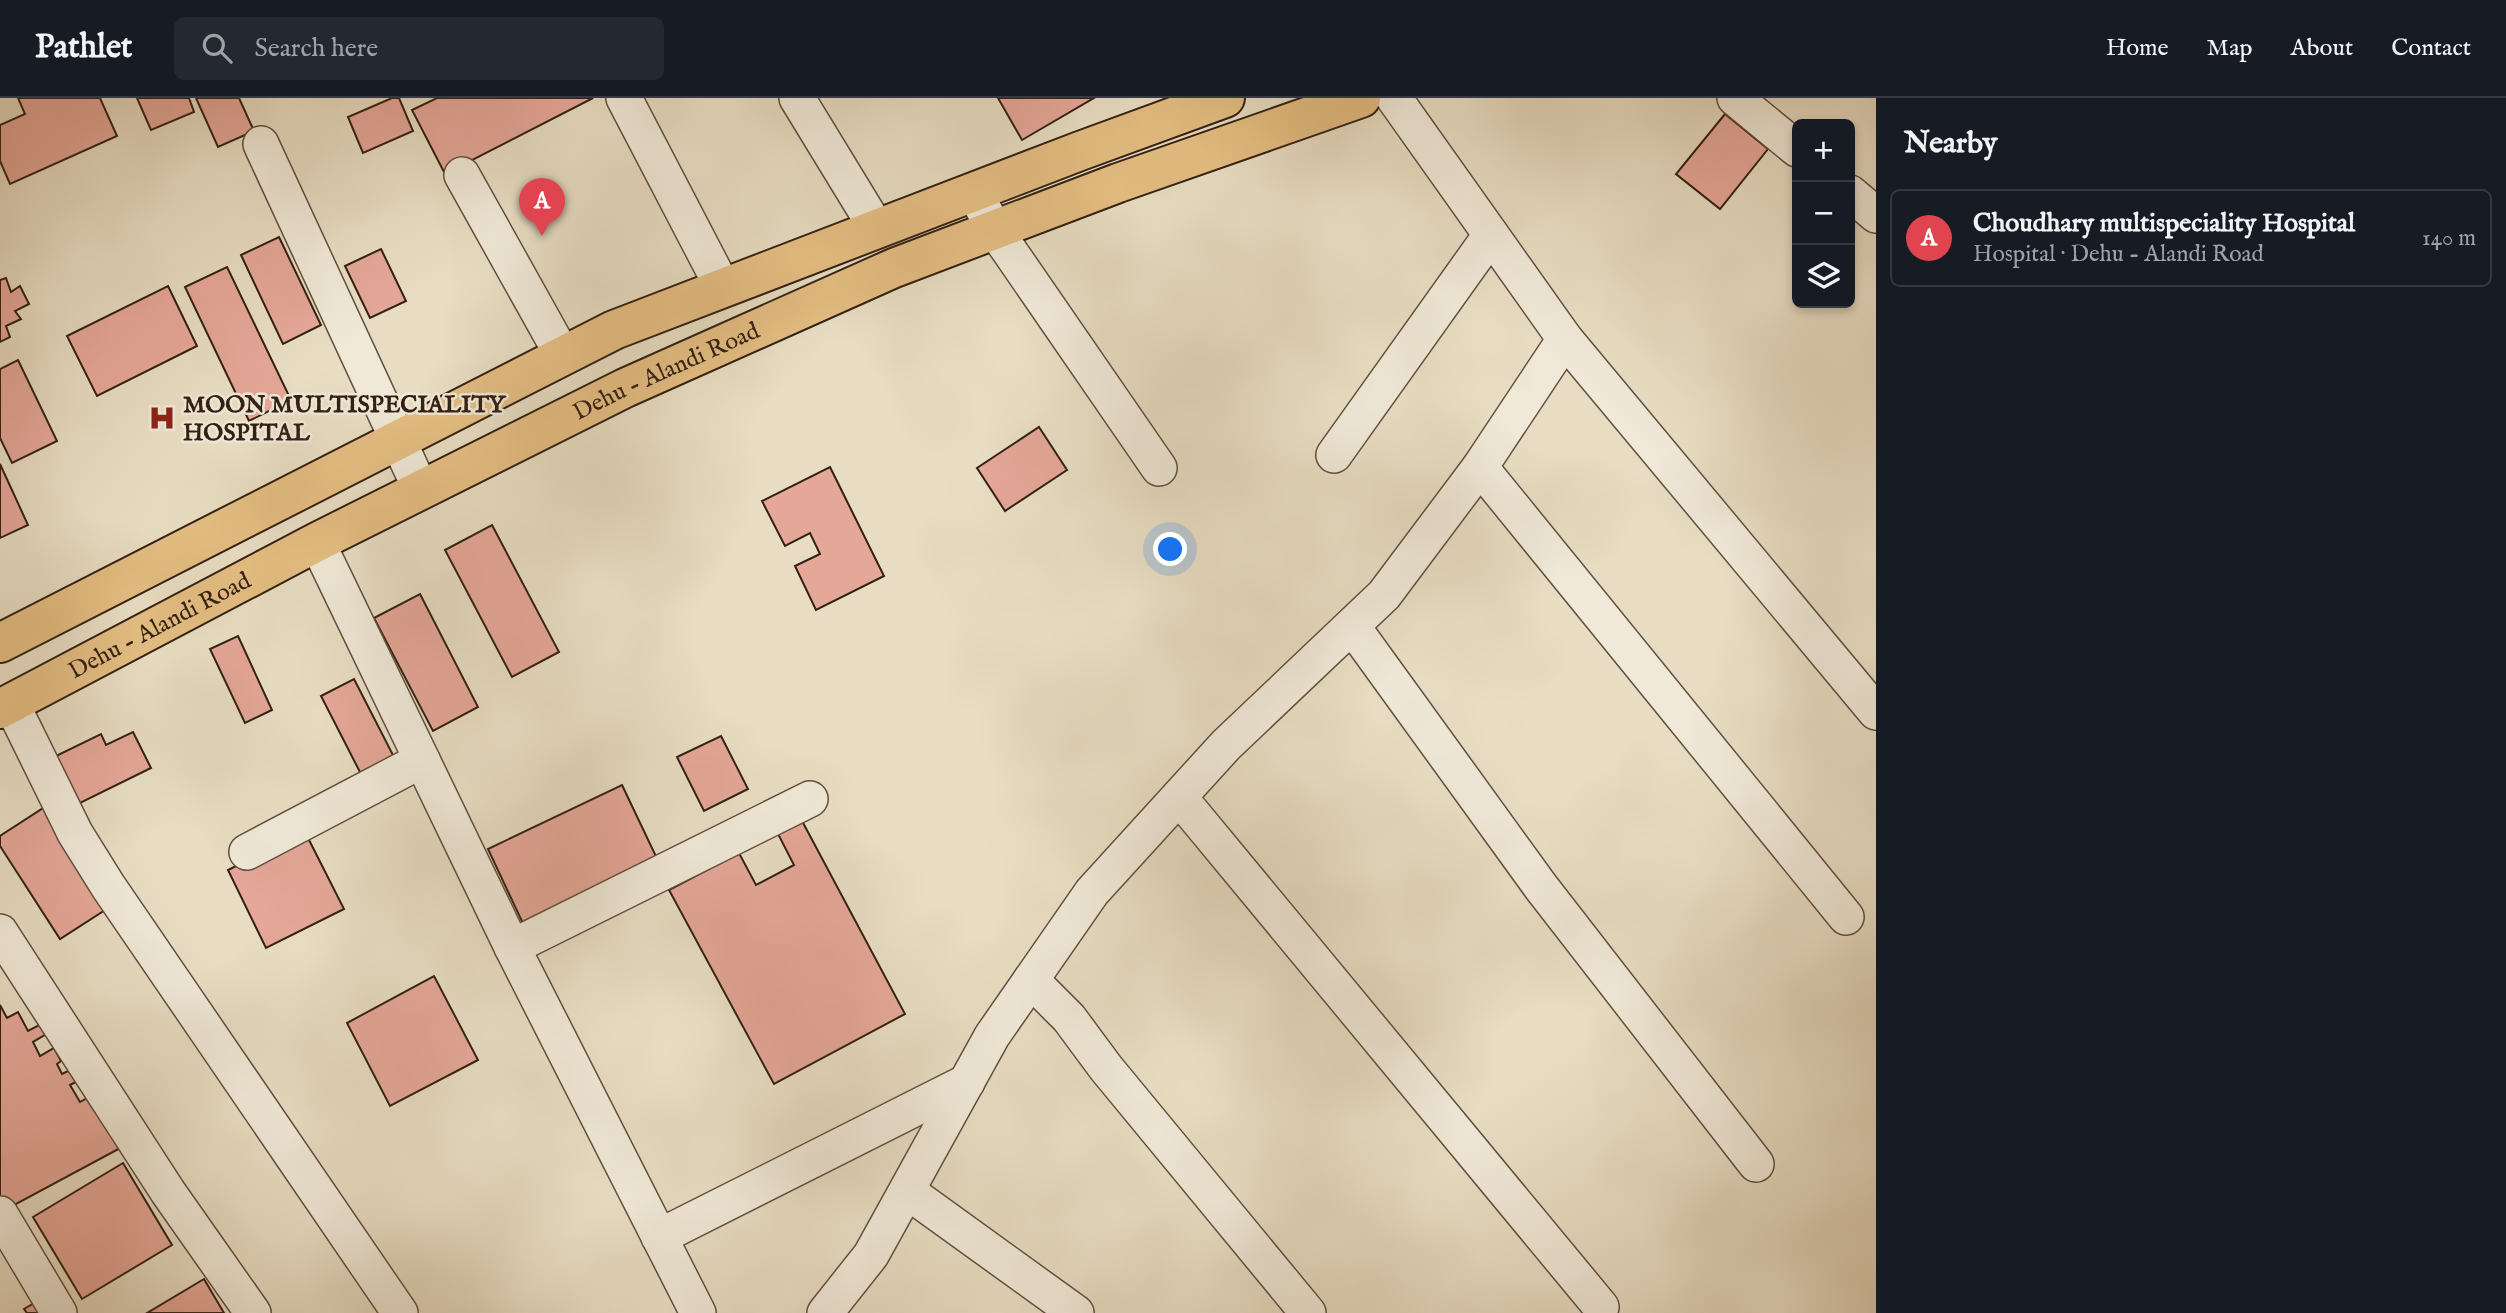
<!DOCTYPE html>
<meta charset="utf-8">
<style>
body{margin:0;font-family:"IM FELL English",serif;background:#242831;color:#f1f3f6}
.controls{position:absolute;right:21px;top:21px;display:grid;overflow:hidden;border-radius:10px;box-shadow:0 4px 10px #0003}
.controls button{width:63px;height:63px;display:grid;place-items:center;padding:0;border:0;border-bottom:2px solid #363941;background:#171b24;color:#f1f3f6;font:35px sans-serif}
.you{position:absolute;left:1171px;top:452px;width:24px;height:24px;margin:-18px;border:5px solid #fff;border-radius:50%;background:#1a73e8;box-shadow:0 0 0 10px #1a73e833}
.badge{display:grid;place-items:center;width:46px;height:46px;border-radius:50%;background:#db2777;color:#fff;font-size:23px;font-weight:700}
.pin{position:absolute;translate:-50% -58px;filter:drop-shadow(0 2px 4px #0008)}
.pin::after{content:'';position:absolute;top:37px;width:24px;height:21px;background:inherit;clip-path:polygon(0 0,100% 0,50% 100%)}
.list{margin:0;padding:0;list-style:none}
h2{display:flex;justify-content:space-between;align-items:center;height:91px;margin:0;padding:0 28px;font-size:30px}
h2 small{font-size:23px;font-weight:400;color:#9ea1a6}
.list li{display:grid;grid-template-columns:46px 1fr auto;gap:21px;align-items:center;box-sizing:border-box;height:98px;margin:0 14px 14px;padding:0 14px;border:2px solid #363941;border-radius:10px}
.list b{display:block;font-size:26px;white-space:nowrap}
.list p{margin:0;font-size:23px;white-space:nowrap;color:#9ea1a6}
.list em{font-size:23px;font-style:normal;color:#9ea1a6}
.icon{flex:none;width:38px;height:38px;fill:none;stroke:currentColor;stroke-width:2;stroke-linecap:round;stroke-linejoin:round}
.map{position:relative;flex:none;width:1876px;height:1215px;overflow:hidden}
header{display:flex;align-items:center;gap:42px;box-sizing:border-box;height:98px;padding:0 35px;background:#171b24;border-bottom:2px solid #363941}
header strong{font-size:33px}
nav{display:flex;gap:38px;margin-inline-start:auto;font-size:24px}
.search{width:490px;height:63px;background:#242831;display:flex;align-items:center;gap:18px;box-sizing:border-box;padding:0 24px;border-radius:10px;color:#9ea1a6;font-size:26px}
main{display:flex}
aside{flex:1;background:#171b24}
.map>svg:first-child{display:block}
.building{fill:#e5a798;stroke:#322014;stroke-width:2}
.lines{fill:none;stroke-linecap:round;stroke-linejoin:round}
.minor-casing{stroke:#604f40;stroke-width:38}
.major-casing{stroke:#322014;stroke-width:42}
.minor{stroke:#f0e9d8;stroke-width:35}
.major{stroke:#e4be82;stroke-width:38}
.labels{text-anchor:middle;stroke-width:5;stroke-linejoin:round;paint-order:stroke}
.street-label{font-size:24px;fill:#322014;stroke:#f0e9d8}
.poi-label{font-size:24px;font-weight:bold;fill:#322014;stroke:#f0e9d8;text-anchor:start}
</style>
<header>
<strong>Pathlet</strong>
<div class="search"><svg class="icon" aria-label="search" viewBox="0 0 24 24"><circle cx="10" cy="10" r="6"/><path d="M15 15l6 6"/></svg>Search here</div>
<nav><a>Home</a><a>Map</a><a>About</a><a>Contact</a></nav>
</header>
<main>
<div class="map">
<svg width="1876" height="1215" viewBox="0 0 1876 1215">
<rect width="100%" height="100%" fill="#e8ddc3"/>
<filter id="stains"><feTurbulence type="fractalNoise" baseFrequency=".00286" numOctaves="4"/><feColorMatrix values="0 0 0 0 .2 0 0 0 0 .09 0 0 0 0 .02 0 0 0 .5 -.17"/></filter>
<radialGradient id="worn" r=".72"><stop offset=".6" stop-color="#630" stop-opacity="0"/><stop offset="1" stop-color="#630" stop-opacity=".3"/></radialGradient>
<!-- building -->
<g class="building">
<path d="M18 0H100L117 38 10 86 0 63V27L25 16Z"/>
<path d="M137 0H189L194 14 151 32Z"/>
<path d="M196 0H239L254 33 218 49Z"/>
<path d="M392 0H399L413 33 363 55 348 19Z"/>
<path d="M437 0H593L445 76 412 12Z"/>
<path d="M998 0H1094L1022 42Z"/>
<path d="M1725 16 1768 51 1720 111 1676 76Z"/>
<path d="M279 139 321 227 283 246 241 157Z"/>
<path d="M381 151 406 203 370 220 345 168Z"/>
<path d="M227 169 291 302 249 323 185 189Z"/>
<path d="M6 180 11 194 20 188 29 206 15 213 21 221 6 228 10 239 0 244V182Z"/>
<path d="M168 188 197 248 97 298 67 238Z"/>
<path d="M18 262 57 343 12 365 0 340V271Z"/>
<path d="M1039 329 1067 372 1005 413 977 370Z"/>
<path d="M0 366 28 427 0 440Z"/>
<path d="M830 369 884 478 816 512 795 468 820 456 810 435 785 448 762 403Z"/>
<path d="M492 427 559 554 512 579 445 452Z"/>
<path d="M420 496 478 609 433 633 374 520Z"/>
<path d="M238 538 272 612 245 625 210 551Z"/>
<path d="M354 581 395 661 362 678 321 598Z"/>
<path d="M133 634 151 670 78 706 56 658 101 636 106 647Z"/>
<path d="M721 638 748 691 704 713 677 659Z"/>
<path d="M622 687 662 771 527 834 488 751Z"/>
<path d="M51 705 116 805 60 841 0 748V738Z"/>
<path d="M801 721 905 916 774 986 669 792 739 755 756 787 794 767 777 734Z"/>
<path d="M305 734 344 811 266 850 228 772Z"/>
<path d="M434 878 478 962 390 1008 347 925Z"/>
<path d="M0 907 7 920 18 914 28 933 43 925 48 935 33 944 40 958 54 950 61 963 57 966 62 976 70 972 76 984 70 987 80 1004 96 995 124 1048 5 1112 0 1103Z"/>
<path d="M123 1065 172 1147 82 1201 33 1119Z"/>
<path d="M204 1181 224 1215H147Z"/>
<path d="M36 1204 43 1215H27L24 1211Z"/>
</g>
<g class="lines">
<!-- minor casing -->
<g class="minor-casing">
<g id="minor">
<path d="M624 0 723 190"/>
<path d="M797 0 877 131"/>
<path d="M1394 0 1565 241 1876 614"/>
<path d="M1735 0 1797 51"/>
<path d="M261 46 421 392"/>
<path d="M462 77 563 258"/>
<path d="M974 94 995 132 1159 370"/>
<path d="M1850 95 1876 117"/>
<path d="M1334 357 1491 137"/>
<path d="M1480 369 1846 819"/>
<path d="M317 444 512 849 698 1215"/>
<path d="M1352 528 1541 789 1756 1066"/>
<path d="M11 605 75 735 108 788 400 1215"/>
<path d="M1179 699 1601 1209"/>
<path d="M247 754 422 662"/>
<path d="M0 834 168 1094 253 1215"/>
<path d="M512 849 810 701"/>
<path d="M1031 882 1069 920 1106 970 1308 1215"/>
<path d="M907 1093 1076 1215"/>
<path d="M0 1116 59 1215"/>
<path d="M659 1139 967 984"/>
<path d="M825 1215 871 1157 992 938 1092 794 1226 647 1384 497 1480 369 1565 241"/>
</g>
</g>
<!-- major casing -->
<g class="major-casing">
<g id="major">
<path d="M0 545 614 232 1080 53 1225 0"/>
<path id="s1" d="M0 611 317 444 625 290 894 170 1118 85 1361 0"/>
</g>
</g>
<!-- minor -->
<use href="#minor" class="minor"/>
<!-- major -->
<use href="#major" class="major"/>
</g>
<!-- icons -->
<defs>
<g id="hospital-bare" transform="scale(2.1)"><path d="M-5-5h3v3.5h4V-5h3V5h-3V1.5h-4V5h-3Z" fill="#8f2418" stroke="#f0e9d8" stroke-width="2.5" paint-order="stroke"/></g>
</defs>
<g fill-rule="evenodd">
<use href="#hospital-bare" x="162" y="320"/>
</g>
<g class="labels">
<!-- street labels -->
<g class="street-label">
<text dy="8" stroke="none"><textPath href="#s1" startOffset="747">Dehu - Alandi Road</textPath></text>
<text dy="8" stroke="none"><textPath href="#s1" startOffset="180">Dehu - Alandi Road</textPath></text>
</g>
<!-- poi labels -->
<g class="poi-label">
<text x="183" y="314">MOON MULTISPECIALITY<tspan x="183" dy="28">HOSPITAL</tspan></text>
</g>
</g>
<rect width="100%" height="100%" filter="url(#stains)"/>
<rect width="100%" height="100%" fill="url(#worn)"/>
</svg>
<div class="controls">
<button>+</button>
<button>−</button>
<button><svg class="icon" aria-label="layers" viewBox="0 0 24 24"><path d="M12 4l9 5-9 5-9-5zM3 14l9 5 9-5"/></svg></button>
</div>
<div class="you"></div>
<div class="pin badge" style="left:542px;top:138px;background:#e0444e">A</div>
</div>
<aside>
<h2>Nearby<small></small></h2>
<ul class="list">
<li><span class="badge" style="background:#e0444e">A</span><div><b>Choudhary multispeciality Hospital</b><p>Hospital · Dehu - Alandi Road</p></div><em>140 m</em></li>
</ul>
</aside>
</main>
